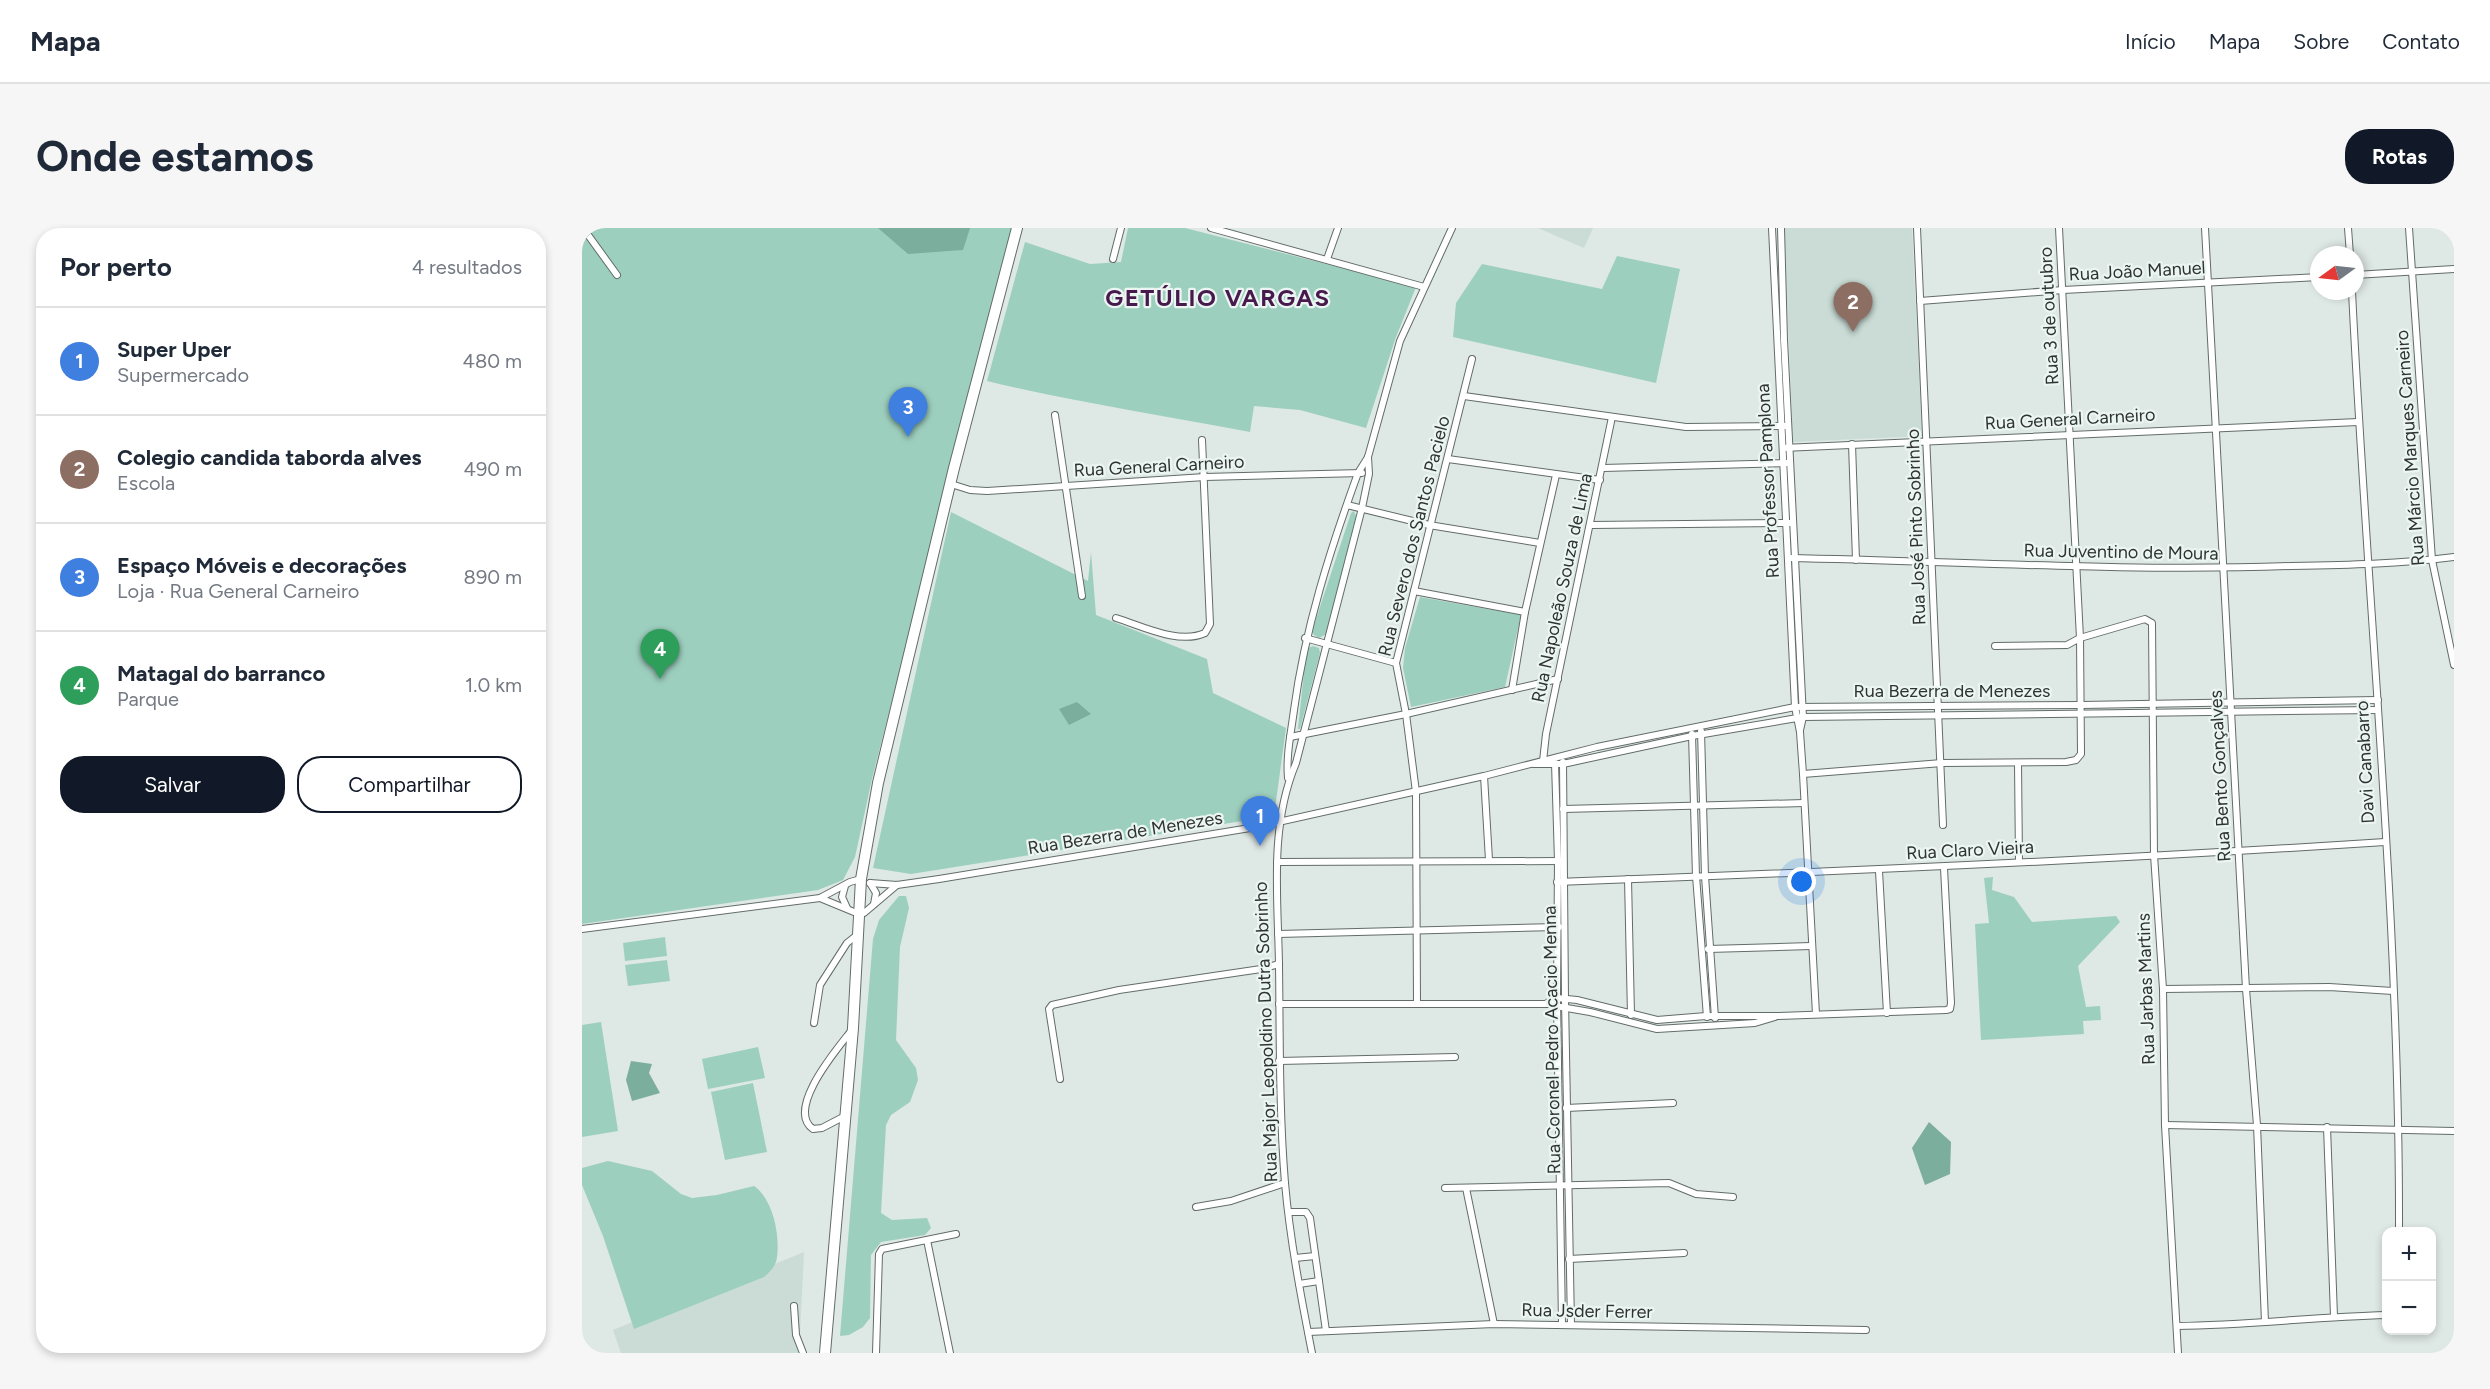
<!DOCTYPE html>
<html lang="pt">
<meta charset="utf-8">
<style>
body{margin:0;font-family:Figtree,sans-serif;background:#f6f6f7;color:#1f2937}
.controls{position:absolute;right:18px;bottom:18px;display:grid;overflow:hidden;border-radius:12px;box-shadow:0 3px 9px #0003}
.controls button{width:54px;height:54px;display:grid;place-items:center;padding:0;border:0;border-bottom:2px solid #e0e1e3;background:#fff;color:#1f2937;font:30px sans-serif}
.compass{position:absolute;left:1728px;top:18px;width:54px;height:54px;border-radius:50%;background:#fff;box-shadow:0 3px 9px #0003;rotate:255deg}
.you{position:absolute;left:1220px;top:654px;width:21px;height:21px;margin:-15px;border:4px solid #fff;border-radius:50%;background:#1a73e8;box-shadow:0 0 0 9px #1a73e833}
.badge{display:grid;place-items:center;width:39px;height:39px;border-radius:50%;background:#111827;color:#fff;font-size:20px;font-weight:700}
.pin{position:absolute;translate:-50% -50px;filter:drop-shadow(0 2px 3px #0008)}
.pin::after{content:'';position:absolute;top:32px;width:21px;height:18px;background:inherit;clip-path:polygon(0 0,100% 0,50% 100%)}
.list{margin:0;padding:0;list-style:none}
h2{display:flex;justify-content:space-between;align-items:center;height:78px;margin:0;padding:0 24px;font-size:26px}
h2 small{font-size:20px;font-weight:400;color:#747a83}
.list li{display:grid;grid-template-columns:39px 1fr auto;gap:18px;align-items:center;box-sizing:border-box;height:108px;padding:0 24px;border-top:2px solid #e0e1e3}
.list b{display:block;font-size:22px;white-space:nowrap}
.list p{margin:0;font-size:20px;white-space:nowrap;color:#747a83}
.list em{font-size:20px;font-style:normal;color:#747a83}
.actions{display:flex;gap:12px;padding:18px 24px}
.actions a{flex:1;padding:14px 0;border:2px solid #111827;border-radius:24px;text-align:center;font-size:21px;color:#111827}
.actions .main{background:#111827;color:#fff}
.map{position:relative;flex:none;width:1872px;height:1125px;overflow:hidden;border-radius:24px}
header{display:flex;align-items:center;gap:36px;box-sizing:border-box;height:84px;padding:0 30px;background:#fff;border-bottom:2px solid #e0e1e3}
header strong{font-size:28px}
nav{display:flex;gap:33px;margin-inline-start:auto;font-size:21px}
.intro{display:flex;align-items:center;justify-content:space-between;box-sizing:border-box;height:144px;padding:0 36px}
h1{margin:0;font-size:42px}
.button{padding:15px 27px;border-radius:24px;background:#111827;color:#fff;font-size:21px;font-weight:700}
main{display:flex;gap:36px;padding:0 36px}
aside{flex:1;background:#fff;border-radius:24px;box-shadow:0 3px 9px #0003}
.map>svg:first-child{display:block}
.built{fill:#cadcd5}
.green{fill:#9dcfbf}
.water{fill:#7cae9e}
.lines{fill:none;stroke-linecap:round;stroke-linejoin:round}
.minor-casing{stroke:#636c69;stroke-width:8}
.trunk-casing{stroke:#636c69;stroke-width:12}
.minor{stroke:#fff;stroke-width:6}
.trunk{stroke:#fff;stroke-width:10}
.labels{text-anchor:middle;stroke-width:4.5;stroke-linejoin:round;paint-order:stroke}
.street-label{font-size:18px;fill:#2f3332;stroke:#ebf5f2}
.district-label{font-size:24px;font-weight:bold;letter-spacing:1.5px;fill:#47194c;stroke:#ebf5f2}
</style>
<header>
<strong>Mapa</strong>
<nav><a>Início</a><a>Mapa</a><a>Sobre</a><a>Contato</a></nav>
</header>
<div class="intro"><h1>Onde estamos</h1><a class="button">Rotas</a></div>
<main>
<aside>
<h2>Por perto<small>4 resultados</small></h2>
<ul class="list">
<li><span class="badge" style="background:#3f7fe0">1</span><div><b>Super Uper</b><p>Supermercado</p></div><em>480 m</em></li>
<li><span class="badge" style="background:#8d6e63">2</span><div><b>Colegio candida taborda alves</b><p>Escola</p></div><em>490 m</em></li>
<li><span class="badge" style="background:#3f7fe0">3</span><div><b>Espaço Móveis e decorações</b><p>Loja · Rua General Carneiro</p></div><em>890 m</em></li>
<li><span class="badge" style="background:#2e9e5b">4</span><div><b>Matagal do barranco</b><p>Parque</p></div><em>1.0 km</em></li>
</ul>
<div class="actions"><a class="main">Salvar</a><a>Compartilhar</a></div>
</aside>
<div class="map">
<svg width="1872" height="1125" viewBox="0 0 1872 1125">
<rect width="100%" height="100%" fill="#dee8e4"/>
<!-- built -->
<g class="built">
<path d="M956 0H1011L1002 20Z"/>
<path d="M1202 0H1330L1340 208 1211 214Z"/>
<path d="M222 1024 217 1125H39L31 1102Z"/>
</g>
<!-- green -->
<g class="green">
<path d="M0 0H430L290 551 273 629 261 652 236 662 0 696Z"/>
<path d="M546 0H603L834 59 814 109 784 200 718 182 672 178 668 204C580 187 492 174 405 153L443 14 508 36 539 34Z"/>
<path d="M1035 28 1098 41 1074 155 871 109 874 75 900 36 1020 61Z"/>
<path d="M772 283 774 288 744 406 737 410 732 407 730 403 769 285Z"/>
<path d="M369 284 506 353 509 324 514 387 625 431 631 465 704 500 692 588 329 646 291 640Z"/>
<path d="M838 369 939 387 923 459 829 479 821 440 823 420Z"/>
<path d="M731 418 737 420 738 425 718 501H716L724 425 726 420Z"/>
<path d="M1411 649 1410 662 1432 669 1450 694 1534 688 1538 694 1496 738 1504 779 1518 778 1519 792 1501 793 1502 806 1399 812 1393 696 1407 695 1402 650Z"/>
<path d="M317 668H324L327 680 318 719 314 812 334 840 336 852 328 874 309 887 304 897 299 985 310 992 345 990 349 1000 343 1007 299 1014 289 1027 288 1090 281 1099 267 1107 258 1108 291 711 297 692Z"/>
<path d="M83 709 85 728 43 733 41 715Z"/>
<path d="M85 732 88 753 46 758 43 737Z"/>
<path d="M19 794 36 903 0 909V797Z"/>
<path d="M176 819 183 850 126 861 120 831Z"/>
<path d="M171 855 185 924 143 932 129 864Z"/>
<path d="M26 933 70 943 99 966 110 970 135 967 172 958C191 971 198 1007 195 1029 194 1038 188 1044 182 1049L52 1101 21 1008 0 957V940Z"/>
</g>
<!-- water -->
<g class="water">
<path d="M296 0H388L381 22 326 26Z"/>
<path d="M495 474 509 486 487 497 477 481Z"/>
<path d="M49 833 70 836 67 845 78 865 50 873 44 852Z"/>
<path d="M1347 894 1369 914 1368 946 1343 957 1330 920Z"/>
</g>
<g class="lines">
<!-- minor casing -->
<g class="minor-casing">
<g id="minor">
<path d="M1 0 35 47"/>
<path d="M629 0 842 59"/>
<path d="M1190 0 1213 479 1218 504 1221 546 1234 786"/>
<path d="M1199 0 1202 112 1221 489 1218 502"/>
<path d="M1335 0 1361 597"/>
<path d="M1623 0 1664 761 1675 897 1683 1094"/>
<path d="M1766 0 1768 27"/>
<path d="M1827 0 1850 332 1872 437"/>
<path d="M531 31 539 0"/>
<path d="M745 31 756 0"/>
<path d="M1773 47 1872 41"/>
<path d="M1770 63C1785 376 1818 690 1817 1004"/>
<path d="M1338 73 1481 62 1737 49"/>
<path d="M882 168 1104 199 1203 198"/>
<path d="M473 187 500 368"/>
<path d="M1270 216 1274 332"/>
<path d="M1201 220 1776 194"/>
<path d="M866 231 1018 252"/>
<path d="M1021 240 1206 235"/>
<path d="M369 256 388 262 405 263 623 249 780 245"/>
<path d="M765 277 847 297 958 315"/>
<path d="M1009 297 1208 295"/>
<path d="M1206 330C1374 333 1541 344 1709 338 1763 337 1818 336 1872 329"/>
<path d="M832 363 943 384"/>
<path d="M534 390C560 398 597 417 623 405L628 396 620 212"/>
<path d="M723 410 814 435"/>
<path d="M1413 418 1485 417 1498 410 1563 391 1570 395 1572 627 1581 761 1583 897 1596 1125"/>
<path d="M930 462 943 384 974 247"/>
<path d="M1119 503 1123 648 1133 790"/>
<path d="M1110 506 1114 648 1125 789"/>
<path d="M708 509 824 486 976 451"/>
<path d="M961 533 964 506 1030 189"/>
<path d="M981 534 983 771 989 1097"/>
<path d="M973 535 976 633 975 770 980 1097"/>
<path d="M1436 535 1437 634"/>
<path d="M952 536H981L1110 508 1221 489 1796 482"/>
<path d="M1221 546 1360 535 1484 534 1494 532 1499 526 1498 410 1477 0"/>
<path d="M902 548 907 632"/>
<path d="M706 550C704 527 709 505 712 482 723 400 748 322 776 245L786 229 818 113 870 0"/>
<path d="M981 581 1222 575"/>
<path d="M695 634 979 633"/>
<path d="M1297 643 1305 785"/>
<path d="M1046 651 1049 787"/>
<path d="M975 654C1251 644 1527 632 1803 614"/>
<path d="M288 655 315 657 357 651 674 599 902 548 1015 519 1213 479 1500 477 1796 472"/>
<path d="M288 655 294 665 292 676"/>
<path d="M263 658 260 669 265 680"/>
<path d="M238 670 272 684 282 685 315 657"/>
<path d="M0 701 238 670 268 654 279 651"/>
<path d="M696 706 977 699"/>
<path d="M1126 721 1229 718"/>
<path d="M1581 761 1747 759 1811 763"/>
<path d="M965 775 975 770 995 772 1075 792 1124 788H1197L1364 782 1368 781 1369 775 1362 640"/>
<path d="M697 776H967"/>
<path d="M835 776 834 564 824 486 814 435 890 131"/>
<path d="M979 779 1008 784 1075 801 1173 795 1193 789"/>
<path d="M232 795 238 757 265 715 275 707"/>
<path d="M697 833 873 829"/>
<path d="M478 851 467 781 470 777 537 762 679 741 697 736"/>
<path d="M984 880 1091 875"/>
<path d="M263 888 240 900 231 901C203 881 256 820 269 803"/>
<path d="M1583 897 1872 903"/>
<path d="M1745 899 1752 1088"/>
<path d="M863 960 1087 955 1114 966 1151 969"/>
<path d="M884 960 912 1096"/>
<path d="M614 979 649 973 703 955"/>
<path d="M707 984H724L728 990 744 1103"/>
<path d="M345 1012 368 1125"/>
<path d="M713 1030 733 1028"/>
<path d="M987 1031 1102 1025"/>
<path d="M717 1056 737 1053"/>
<path d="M212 1078 214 1107 221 1125"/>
<path d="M1595 1098C1665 1097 1734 1089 1804 1087"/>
<path d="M726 1104 912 1096 1284 1102"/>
<path d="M294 1125 297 1026 300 1021 374 1006"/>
<path d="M730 1125C719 1069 708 1012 703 955 697 882 698 809 697 737 696 669 687 599 714 535L780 280 787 246 786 229"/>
</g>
</g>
<!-- trunk casing -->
<g class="trunk-casing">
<path id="trunk" d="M243 1125 271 800 279 651 296 555 372 240 435 0"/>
</g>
<!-- minor -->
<use href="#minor" class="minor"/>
<!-- trunk -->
<use href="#trunk" class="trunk"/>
</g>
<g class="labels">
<!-- street labels -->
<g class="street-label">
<text transform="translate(1555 43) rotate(-3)" y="6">Rua João Manuel</text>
<text transform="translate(1467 88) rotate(-93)" y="6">Rua 3 de outubro</text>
<text transform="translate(1488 191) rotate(-3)" y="6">Rua General Carneiro</text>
<text transform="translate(1828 220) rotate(-94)" y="6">Rua Márcio Marques Carneiro</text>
<text transform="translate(577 238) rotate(-3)" y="6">Rua General Carneiro</text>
<text transform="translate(1186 253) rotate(-93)" y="6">Rua Professor Pamplona</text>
<text transform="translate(1334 299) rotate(-92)" y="6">Rua José Pinto Sobrinho</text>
<text transform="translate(832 308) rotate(-76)" y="6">Rua Severo dos Santos Pacielo</text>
<text transform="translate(1539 324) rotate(1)" y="6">Rua Juventino de Moura</text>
<text transform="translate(980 360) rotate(-78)" y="6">Rua Napoleão Souza de Lima</text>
<text x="1370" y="469">Rua Bezerra de Menezes</text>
<text transform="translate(1783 534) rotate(-93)" y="6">Davi Canabarro</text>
<text transform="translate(1638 548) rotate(-93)" y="6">Rua Bento Gonçalves</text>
<text transform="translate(543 605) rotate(-9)" y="6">Rua Bezerra de Menezes</text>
<text transform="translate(1388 622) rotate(-3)" y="6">Rua Claro Vieira</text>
<text transform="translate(1564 761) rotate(-92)" y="6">Rua Jarbas Martins</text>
<text transform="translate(684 804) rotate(-92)" y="6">Rua Major Leopoldino Dutra Sobrinho</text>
<text transform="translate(970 812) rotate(-91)" y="6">Rua Coronel Pedro Acacio Menna</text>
<text transform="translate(1005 1083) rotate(1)" y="6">Rua Jsder Ferrer</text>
</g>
<!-- district labels -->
<g class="district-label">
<text x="636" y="78">GETÚLIO VARGAS</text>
</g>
</g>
</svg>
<div class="controls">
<button>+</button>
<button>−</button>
</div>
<svg class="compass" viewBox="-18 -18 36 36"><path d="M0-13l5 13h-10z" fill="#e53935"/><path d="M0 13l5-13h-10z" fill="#747a83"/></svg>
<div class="you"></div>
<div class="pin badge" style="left:678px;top:618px;background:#3f7fe0">1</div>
<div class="pin badge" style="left:1271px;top:104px;background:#8d6e63">2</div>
<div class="pin badge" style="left:326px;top:209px;background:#3f7fe0">3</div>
<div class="pin badge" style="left:78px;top:451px;background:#2e9e5b">4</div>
</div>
</main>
